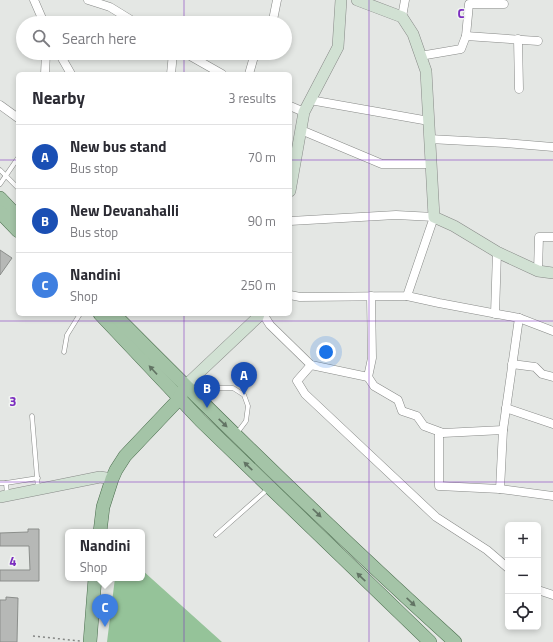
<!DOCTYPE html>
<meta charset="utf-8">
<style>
body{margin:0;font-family:"Titillium Web",sans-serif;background:#f7f7f7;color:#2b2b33}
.controls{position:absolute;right:12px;bottom:12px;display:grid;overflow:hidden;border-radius:6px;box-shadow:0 2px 6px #0003}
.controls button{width:36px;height:36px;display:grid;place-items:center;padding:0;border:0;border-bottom:1px solid #e1e1e2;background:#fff;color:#2b2b33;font:20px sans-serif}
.you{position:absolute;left:326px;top:352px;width:14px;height:14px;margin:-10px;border:3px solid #fff;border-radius:50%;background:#1a73e8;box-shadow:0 0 0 6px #1a73e833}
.badge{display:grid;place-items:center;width:26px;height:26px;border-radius:50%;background:#ea580c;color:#fff;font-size:13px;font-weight:700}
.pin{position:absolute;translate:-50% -33px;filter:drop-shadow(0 1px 2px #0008)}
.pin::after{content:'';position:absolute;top:21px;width:14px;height:12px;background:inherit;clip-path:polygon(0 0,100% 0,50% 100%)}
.popup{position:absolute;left:65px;top:529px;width:80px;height:52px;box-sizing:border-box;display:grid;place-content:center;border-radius:6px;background:#fff;filter:drop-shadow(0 1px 3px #0005);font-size:13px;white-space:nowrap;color:#7c7c81}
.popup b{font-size:15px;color:#2b2b33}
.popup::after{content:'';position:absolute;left:50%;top:100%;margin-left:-8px;border:8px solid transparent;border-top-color:#fff}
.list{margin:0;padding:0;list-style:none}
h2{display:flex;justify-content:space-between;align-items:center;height:52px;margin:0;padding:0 16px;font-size:17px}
h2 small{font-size:13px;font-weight:400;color:#7c7c81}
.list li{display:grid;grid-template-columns:26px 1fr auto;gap:12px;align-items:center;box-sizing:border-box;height:64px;padding:0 16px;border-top:1px solid #e1e1e2}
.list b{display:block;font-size:15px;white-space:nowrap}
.list p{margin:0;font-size:13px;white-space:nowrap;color:#7c7c81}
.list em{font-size:13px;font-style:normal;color:#7c7c81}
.icon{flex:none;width:22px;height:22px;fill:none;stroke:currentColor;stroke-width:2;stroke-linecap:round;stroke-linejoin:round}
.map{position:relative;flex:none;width:553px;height:642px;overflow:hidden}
.search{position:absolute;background:#fff;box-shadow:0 2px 6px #0003;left:16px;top:16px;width:276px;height:44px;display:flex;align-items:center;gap:10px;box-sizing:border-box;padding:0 14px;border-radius:22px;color:#7c7c81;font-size:15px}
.panel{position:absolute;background:#fff;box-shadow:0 2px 6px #0003;left:16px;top:72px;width:276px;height:244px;border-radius:6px}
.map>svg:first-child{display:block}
.green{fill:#95c399}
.building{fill:#b6b8b6;stroke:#8b8e8b}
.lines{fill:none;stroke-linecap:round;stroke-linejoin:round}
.lane-casing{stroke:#878987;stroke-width:5}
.street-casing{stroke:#878987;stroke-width:9}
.secondary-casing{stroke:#878987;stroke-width:12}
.primary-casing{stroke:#496c4c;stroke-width:14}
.path{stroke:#848684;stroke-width:1.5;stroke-dasharray:2 3;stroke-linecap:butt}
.lane{stroke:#fff;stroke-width:4}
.street{stroke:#fff;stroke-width:8}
.secondary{stroke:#d1e1d3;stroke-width:11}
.primary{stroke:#a4c4a7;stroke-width:13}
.oneway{fill:#627464}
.grid{fill:none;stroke:#7b2cbf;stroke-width:1;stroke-opacity:0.55}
.grid-label{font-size:13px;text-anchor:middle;font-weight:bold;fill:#7b2cbf;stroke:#f1f4f1;stroke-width:3;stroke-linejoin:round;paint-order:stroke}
</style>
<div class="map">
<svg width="553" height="642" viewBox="0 0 553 642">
<rect width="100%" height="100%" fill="#e4e7e4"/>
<!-- green -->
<path class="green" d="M142 570 222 642H107L115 578H142Z"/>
<!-- building -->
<g class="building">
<path d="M0 250 12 258 0 275Z"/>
<path d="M28 529H39V581H0V570H30L29 546H0V533L28 532Z"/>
<path d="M6 597 18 598 17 642H0V600H6Z"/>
</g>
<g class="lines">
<!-- lane casing -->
<g class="lane-casing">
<g id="lane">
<path d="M0 170 18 188"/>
<path d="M0 184 18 158"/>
<path d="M64 352 67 335 80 314"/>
<path d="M199 396 214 388H233L244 395 248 406 246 421 237 433"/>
<path d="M32 416 38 489"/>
<path d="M0 483H6L7 494"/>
<path d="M6 483 38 478"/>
<path d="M216 535 268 489"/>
</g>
</g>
<!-- street casing -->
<g class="street-casing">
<g id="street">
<path d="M34 0 44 23"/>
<path d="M88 0 110 7 136 23"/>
<path d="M402 17 405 0"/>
<path d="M271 23 273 20 277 0"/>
<path d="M466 36 538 41"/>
<path d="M518 39 519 89"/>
<path d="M59 53 71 74"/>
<path d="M185 53 222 74"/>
<path d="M420 56 461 49 466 36 469 4H504"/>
<path d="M45 74 46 53"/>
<path d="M171 74 173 53"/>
<path d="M249 74 255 53"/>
<path d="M310 100 429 121"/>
<path d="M0 105 18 118"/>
<path d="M290 106 304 112"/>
<path d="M301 130 382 164H431"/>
<path d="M429 139 505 143 553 147"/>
<path d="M290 221 396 215 434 217 407 296 300 297 290 295"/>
<path d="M538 271 539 237H553"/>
<path d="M407 296 439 303 519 318 503 430 500 489"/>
<path d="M263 314 270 325 311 365 368 377 372 358 371 296"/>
<path d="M495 314 497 252"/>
<path d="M519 318 553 331"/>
<path d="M512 364 535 367 542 374 553 377"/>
<path d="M311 365 297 381 305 394 436 517 487 550 508 568"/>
<path d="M368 377 374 386 398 400 402 411 417 416 424 426 443 433 503 430"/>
<path d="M506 408 553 424"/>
<path d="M439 432V486L500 489 553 496"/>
<path d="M538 590 553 595"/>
</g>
</g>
<!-- secondary casing -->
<g class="secondary-casing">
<g id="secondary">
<path d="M357 0 402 17 413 34 426 71 434 217 454 226 497 252 538 271 553 273"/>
<path d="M290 191 304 112 338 47 341 0"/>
<path d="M185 386 258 317 259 314"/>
<path d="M0 497 100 477 112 479"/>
</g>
</g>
<!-- primary casing -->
<g class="primary-casing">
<g id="primary">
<path d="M0 198 18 217"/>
<path d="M0 212 18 231"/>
<path d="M100 314 201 421 430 642"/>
<path d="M114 314C225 426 338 536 455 642"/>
<path d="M100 532 103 507 112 479 116 470 125 456 179 399 183 391"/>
<path d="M90 642 95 578"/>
</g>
</g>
<!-- path -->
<path class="path" d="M33 636 80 641"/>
<!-- lane -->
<use href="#lane" class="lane"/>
<!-- street -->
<use href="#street" class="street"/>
<!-- secondary -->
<use href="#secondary" class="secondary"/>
<!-- primary -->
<use href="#primary" class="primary"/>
</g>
<!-- one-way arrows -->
<defs><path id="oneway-solid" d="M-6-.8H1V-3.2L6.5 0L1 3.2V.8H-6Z"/></defs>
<g class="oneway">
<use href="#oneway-solid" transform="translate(153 370) rotate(-133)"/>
<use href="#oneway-solid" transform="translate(223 423) rotate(44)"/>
<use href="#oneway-solid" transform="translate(248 466) rotate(-136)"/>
<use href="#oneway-solid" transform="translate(317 513) rotate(44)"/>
<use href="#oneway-solid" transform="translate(361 577) rotate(-136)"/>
<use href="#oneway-solid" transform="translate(411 602) rotate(43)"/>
</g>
<!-- grid -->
<path class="grid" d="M184 0V23M369 0V642M184 53V74M0 160H18M290 160H553M184 314V642M0 321H553M0 482H553"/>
<g class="grid-label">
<text x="461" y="18">C</text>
<text x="13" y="406">3</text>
<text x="13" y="566">4</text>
</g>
</svg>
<div class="controls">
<button>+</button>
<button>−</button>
<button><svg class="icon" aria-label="locate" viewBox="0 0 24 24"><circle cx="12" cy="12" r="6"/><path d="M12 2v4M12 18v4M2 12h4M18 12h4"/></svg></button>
</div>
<div class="you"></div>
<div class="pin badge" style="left:244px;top:395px;background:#1a4fb4">A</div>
<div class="pin badge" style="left:207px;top:408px;background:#1a4fb4">B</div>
<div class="pin badge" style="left:105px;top:627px;background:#3f7fe0">C</div>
<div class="popup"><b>Nandini</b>Shop</div>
<div class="search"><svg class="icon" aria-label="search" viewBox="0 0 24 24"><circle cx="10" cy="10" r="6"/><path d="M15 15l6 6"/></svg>Search here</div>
<section class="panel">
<h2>Nearby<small>3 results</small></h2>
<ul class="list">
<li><span class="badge" style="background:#1a4fb4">A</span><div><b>New bus stand</b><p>Bus stop</p></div><em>70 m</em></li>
<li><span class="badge" style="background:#1a4fb4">B</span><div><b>New Devanahalli</b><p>Bus stop</p></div><em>90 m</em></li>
<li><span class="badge" style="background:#3f7fe0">C</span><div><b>Nandini</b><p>Shop</p></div><em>250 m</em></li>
</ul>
</section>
</div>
